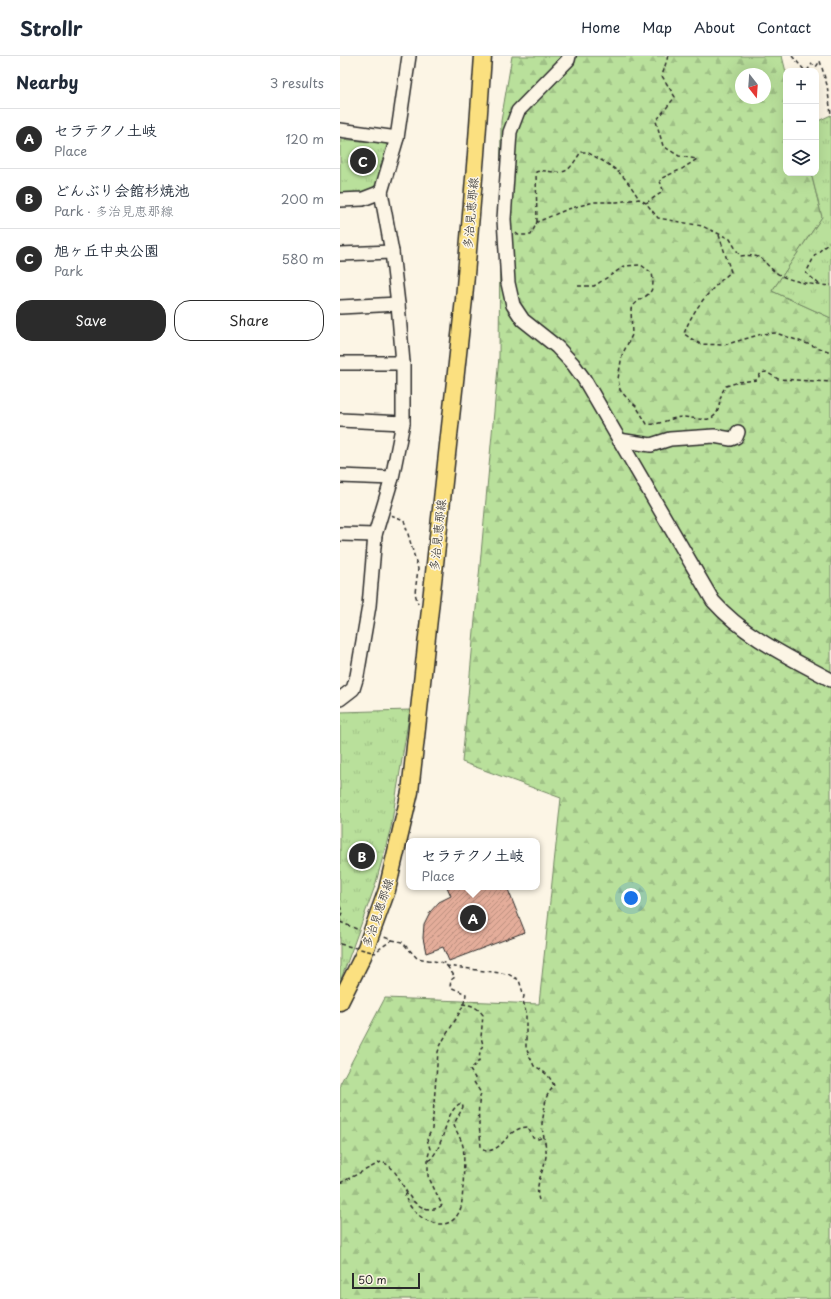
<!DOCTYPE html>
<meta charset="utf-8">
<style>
body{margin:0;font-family:"Playpen Sans","Klee One",sans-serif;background:#f2f2f3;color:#1f2937}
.controls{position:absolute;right:12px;top:12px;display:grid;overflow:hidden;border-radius:8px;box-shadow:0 4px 16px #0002}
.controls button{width:36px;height:36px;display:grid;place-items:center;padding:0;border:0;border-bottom:1px solid #e0e1e3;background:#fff;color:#1f2937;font:20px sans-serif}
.compass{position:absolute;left:395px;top:12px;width:36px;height:36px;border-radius:50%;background:#fff;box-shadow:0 4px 16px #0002;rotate:163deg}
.scale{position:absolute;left:12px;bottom:10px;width:68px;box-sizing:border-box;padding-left:4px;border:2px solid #2b2b2b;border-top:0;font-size:11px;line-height:14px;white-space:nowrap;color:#2b2b2b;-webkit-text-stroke:3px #fcf5e5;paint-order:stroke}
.you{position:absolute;left:291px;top:842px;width:14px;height:14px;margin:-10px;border:3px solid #fff;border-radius:50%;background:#1a73e8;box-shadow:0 0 0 6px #1a73e833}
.badge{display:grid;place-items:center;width:26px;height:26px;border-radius:50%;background:#2b2b2b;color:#fff;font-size:13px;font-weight:700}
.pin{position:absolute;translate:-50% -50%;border:2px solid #fff;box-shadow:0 1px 4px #0006}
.popup{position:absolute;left:66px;top:782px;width:134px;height:52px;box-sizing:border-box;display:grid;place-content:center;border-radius:8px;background:#fff;filter:drop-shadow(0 1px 3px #0005);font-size:13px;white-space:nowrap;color:#747a83}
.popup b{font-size:15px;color:#1f2937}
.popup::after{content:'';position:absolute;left:50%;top:100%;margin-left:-8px;border:8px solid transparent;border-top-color:#fff}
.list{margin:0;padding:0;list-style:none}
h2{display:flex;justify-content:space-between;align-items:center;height:52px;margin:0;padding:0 16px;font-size:17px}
h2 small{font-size:13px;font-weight:400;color:#747a83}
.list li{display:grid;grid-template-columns:26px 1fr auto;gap:12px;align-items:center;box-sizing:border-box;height:60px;padding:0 16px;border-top:1px solid #e0e1e3}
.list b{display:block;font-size:15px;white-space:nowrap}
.list p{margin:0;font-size:13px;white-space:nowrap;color:#747a83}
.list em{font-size:13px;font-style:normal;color:#747a83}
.actions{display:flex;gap:8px;padding:12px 16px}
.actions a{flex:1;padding:9px 0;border:1px solid #2b2b2b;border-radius:16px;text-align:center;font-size:14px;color:#2b2b2b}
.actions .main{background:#2b2b2b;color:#fff}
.icon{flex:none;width:22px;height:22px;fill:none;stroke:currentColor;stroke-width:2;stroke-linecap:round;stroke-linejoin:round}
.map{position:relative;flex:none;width:491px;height:1243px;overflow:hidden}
header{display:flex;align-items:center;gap:24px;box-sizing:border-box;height:56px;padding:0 20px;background:#fff;border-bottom:1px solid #e0e1e3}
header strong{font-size:19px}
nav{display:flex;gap:22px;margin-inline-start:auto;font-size:14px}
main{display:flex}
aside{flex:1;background:#fff}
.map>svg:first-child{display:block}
.forest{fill:url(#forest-firs);stroke:#728663;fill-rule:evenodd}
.park{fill:url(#park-tufts);stroke:#728663}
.building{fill:url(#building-hatch);stroke:#2b2b2b}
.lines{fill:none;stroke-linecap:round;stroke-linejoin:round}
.minor-casing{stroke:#2b2b2b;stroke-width:16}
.major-casing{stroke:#2b2b2b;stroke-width:19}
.path{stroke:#2b2b2b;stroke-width:1.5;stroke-dasharray:4 3;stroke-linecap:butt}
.minor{stroke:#fcf5e5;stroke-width:13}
.major{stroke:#fbe080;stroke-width:16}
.path-bridge{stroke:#2b2b2b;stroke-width:1.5;stroke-dasharray:4 3;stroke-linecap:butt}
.labels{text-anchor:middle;stroke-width:3;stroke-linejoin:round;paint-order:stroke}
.street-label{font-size:12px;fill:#2b2b2b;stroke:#fcf5e5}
</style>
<header>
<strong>Strollr</strong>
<nav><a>Home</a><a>Map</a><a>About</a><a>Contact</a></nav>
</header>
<main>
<aside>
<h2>Nearby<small>3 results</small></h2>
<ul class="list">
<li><span class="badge">A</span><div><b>セラテクノ土岐</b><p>Place</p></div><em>120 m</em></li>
<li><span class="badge">B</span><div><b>どんぶり会館杉焼池</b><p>Park · 多治見恵那線</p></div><em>200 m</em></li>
<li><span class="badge">C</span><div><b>旭ヶ丘中央公園</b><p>Park</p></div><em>580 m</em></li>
</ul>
<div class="actions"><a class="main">Save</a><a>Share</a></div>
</aside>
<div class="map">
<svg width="491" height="1243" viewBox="0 0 491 1243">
<defs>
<pattern id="forest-firs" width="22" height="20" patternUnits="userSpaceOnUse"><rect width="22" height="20" fill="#b9e09b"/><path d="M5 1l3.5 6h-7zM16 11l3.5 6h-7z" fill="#9fc086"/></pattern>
<pattern id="park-tufts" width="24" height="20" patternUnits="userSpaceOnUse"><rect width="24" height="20" fill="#b9e09b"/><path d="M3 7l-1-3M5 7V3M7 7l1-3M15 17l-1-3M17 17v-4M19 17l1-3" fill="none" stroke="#9fc086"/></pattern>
<pattern id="building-hatch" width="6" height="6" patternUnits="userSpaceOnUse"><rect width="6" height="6" fill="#e4ad9a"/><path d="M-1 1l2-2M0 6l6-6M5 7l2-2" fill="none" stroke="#b98d7e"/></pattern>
</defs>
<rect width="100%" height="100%" fill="#fcf5e5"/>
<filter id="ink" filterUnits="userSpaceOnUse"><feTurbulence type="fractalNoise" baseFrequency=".025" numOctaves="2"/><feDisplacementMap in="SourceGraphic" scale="8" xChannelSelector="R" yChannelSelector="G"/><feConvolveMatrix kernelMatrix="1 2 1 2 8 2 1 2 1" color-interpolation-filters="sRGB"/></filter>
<g filter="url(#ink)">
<!-- forest -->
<path class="forest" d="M172 0H442L446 16V117H471L482 161 432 235 491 262V1243H0V1028L45 942 199 948 221 742 122 706 159 301 161 65ZM401 18H425V42H401Z"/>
<!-- park -->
<g class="park">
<path d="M491 59V262L432 235 482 161 471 117H476V66Z"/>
<path d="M0 83 52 88 40 123 36 129 25 137 0 139Z"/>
<path d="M70 654 51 771 35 830 0 926V656Z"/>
</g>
<!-- building -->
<path class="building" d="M107 831H167L185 876 109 905 103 891 86 897 83 882 84 868 90 856 99 846 111 840Z"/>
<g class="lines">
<!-- minor casing -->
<g class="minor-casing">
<g id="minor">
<path d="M229 0 228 4 178 55 170 76 164 163 168 227 173 249 183 264 217 291 233 308 244 323 373 545C405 581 449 601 491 624"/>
<path d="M0 74 57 82"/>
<path d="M0 144 23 143 41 136"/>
<path d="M0 198 52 196"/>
<path d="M0 251 58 248"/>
<path d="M0 307H63"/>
<path d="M0 364 63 367"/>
<path d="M279 384 311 389 330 383 374 380 391 383 396 381 398 376"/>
<path d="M0 420 52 422"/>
<path d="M0 478 35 479"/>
<path d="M0 643 13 633 17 620 29 550 35 479 52 422 63 367V307L58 248 52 196 41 136 57 82 69 0"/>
</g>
</g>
<!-- major casing -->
<g class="major-casing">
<path id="major" d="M0 946 23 900 47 834 70 736 124 243 136 98 143 0"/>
</g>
<!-- path -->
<g class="path">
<path d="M452 0 465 15"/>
<path d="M467 15 472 8 476 11 480 5 487 29 491 58"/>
<path d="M306 147 321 137 323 134 320 125 322 122 342 113 357 103 339 100 323 90 316 65 335 41 322 20 328 0"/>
<path d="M197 166 196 116C206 112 218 120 227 114 233 110 237 101 241 96H247C275 112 282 115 299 143"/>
<path d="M176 177 178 179H191L197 166 228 153 254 146H277L299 143 306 147 318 162 362 170 390 183 400 200C427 197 421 208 440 219 450 225 479 231 491 229"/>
<path d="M379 179 391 216C371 232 352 254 344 278L360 288 384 289 422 278 436 277 491 296"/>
<path d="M479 228 466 217 475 199 491 185"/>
<path d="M238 230H254L285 210 301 209 312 217C317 244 301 237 291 253L292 279 282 299 278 323 280 334 287 342 296 350 307 368C319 370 331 361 343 361 353 361 369 368 376 358 381 351 378 340 386 330L399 326 417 324 421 317 426 316 438 323 491 326"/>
<path d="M51 459 64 464 78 513 75 537 78 548"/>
<path d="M0 850 2 856 0 866"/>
<path d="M0 866 19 874"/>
<path d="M52 884 62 886 77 902 105 907 107 910 168 918 179 924 184 940 183 944 186 957V992L194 1010C203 1014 211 1021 214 1030 211 1034 207 1038 206 1043 205 1048 203 1063 202 1067 202 1079 207 1088 206 1100 204 1116 194 1128 199 1144"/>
<path d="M38 894 52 884 44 881"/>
<path d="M122 948C132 949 137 951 143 959L141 981 143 989 140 995 139 1005 130 1014 135 1022 134 1026 141 1037C136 1055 140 1073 141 1091L146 1095C166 1094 165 1072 188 1071L193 1082 198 1083 204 1081"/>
<path d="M0 1127 41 1106C56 1109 62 1131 70 1141 76 1151 93 1158 102 1149L88 1120V1101L90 1093 87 1083 92 1073 98 996C104 977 124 957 126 938L110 931 111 924 115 921 107 910"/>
<path d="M67 1137 65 1140C72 1163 111 1184 121 1151 123 1144 125 1097 123 1090 121 1082 116 1076 114 1068L123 1051 122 1048H119C107 1057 106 1074 100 1087 98 1094 93 1101 88 1106"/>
</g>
<!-- minor -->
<use href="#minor" class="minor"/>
<!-- major -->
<use href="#major" class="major"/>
<!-- path-bridge -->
<path class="path-bridge" d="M0 888 36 897"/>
</g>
</g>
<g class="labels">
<!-- street labels -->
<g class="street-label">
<text transform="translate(131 157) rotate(-85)" y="4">多治見恵那線</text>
<text transform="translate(98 479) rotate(-84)" y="4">多治見恵那線</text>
<text transform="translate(38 857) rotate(-71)" y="4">多治見恵那線</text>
</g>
</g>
</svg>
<div class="controls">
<button>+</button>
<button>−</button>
<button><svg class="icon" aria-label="layers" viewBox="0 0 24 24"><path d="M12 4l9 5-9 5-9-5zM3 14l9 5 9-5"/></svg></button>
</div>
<svg class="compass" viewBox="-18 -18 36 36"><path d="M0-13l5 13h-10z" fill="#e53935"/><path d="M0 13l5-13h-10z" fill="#747a83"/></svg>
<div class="scale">50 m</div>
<div class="you"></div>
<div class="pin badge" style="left:133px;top:862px">A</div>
<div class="popup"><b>セラテクノ土岐</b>Place</div>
<div class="pin badge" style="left:22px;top:800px">B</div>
<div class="pin badge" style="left:23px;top:105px">C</div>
</div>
</main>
